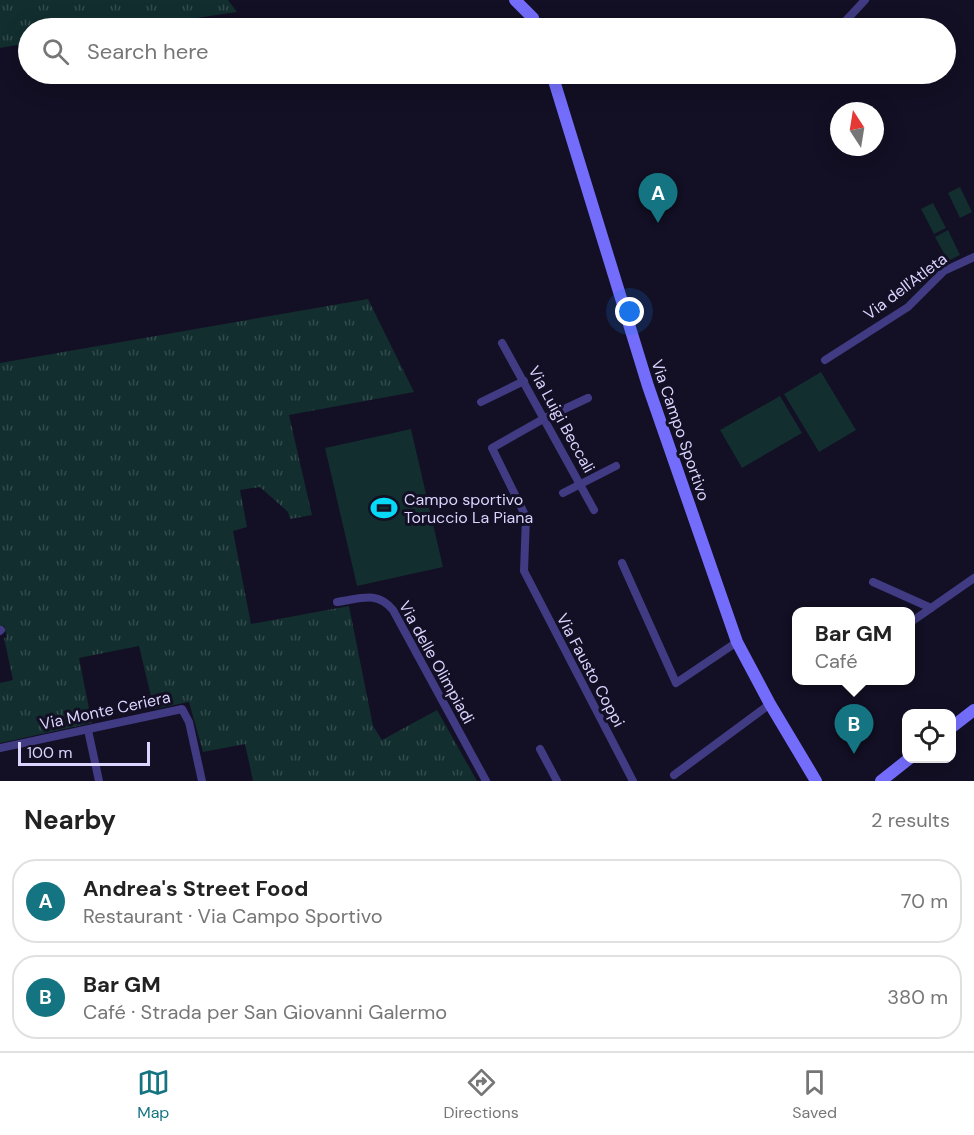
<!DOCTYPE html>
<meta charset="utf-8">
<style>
body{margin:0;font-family:"DM Sans",sans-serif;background:#f2f2f2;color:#222}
.controls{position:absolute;right:18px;bottom:18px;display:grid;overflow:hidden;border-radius:12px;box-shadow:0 6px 24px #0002}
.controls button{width:54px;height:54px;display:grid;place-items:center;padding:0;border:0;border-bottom:2px solid #e0e0e0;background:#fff;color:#222;font:30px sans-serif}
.compass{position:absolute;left:830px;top:102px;width:54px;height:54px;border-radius:50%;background:#fff;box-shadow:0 6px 24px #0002;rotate:348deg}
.scale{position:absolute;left:18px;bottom:15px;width:132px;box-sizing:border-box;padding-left:6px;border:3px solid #dad4fe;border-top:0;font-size:16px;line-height:21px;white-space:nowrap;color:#dad4fe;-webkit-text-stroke:4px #130f24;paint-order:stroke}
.you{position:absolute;left:630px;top:312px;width:21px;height:21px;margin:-15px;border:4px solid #fff;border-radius:50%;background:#1a73e8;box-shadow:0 0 0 9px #1a73e833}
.badge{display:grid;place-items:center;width:39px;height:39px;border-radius:50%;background:#157482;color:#fff;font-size:20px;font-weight:700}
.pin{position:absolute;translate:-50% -50px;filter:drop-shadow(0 2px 3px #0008)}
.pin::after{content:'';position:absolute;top:32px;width:21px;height:18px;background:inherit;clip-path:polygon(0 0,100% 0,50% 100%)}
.popup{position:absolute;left:792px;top:607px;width:123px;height:78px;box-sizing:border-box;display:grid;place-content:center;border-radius:12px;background:#fff;filter:drop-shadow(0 2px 4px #0005);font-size:20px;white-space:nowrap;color:#767676}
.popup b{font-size:22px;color:#222}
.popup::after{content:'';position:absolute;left:50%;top:100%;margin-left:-12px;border:12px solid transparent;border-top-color:#fff}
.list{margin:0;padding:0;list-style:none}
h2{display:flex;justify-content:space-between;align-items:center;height:78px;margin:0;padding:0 24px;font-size:26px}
h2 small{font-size:20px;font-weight:400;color:#767676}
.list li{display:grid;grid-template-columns:39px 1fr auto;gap:18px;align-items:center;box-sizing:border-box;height:84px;margin:0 12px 12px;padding:0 12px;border:2px solid #e0e0e0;border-radius:24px}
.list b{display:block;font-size:22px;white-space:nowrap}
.list p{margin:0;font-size:20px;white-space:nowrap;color:#767676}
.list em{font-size:20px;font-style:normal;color:#767676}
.icon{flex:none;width:33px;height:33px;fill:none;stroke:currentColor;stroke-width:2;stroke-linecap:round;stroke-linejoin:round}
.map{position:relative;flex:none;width:974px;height:781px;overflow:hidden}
.search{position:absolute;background:#fff;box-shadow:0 6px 24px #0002;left:18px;right:18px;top:18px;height:66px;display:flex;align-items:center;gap:15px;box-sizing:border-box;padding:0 21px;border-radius:33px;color:#767676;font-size:22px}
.sheet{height:270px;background:#fff}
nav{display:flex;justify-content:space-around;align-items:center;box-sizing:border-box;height:84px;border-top:2px solid #e0e0e0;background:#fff;font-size:16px;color:#767676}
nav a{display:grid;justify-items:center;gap:3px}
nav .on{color:#157482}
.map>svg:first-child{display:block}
.grass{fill:url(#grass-tufts)}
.park{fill:#122e2e}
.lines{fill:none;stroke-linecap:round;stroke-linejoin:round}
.street{stroke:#403b82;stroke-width:8}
.secondary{stroke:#746dfb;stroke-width:12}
.labels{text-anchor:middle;stroke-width:6;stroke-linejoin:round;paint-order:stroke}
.street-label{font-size:16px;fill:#dad4fe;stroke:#130f24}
.poi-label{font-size:16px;fill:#dad4fe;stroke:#130f24;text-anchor:start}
</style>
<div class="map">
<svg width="974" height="781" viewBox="0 0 974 781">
<defs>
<pattern id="grass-tufts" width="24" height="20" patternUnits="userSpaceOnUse" patternTransform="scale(1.5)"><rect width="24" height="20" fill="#122e2e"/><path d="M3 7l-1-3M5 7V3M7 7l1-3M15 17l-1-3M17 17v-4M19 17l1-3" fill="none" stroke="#344b4d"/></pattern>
</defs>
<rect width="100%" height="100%" fill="#130f24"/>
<!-- grass -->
<g class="grass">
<path d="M0 0H228L237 12 128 28H28V43L0 48Z"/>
<path d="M368 299 414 392 289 415 312 515 290 519 288 512 260 487 240 490 247 527 233 531 251 624 349 606 373 726 382 740 437 710 477 781H253L245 744 203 752 189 702 154 709 139 646 79 658 92 723 0 743V683L13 680 4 638 7 637 4 626H0V363Z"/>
</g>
<!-- park -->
<g class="park">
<path d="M960 187 972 212 960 218 948 193Z"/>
<path d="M933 203 946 228 934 234 921 209Z"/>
<path d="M948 230 960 255 948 261 935 237Z"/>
<path d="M821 372 856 430 819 452 784 394Z"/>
<path d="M780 396 802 433 742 468 720 430Z"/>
<path d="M411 429 443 567 357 586 325 448Z"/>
</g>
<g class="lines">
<!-- street -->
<g class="street">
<path d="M839 28 865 0"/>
<path d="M502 343 594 510"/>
<path d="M825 360 908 307 944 271 974 257"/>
<path d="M588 398 545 418 492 448 526 517 524 571 633 781"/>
<path d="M481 402 524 381"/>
<path d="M563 493 616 466"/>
<path d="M622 563 676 683 737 642"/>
<path d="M873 582 931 608"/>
<path d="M337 602C360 599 377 590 393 610L486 781"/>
<path d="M911 622 974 578"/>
<path d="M0 631 1 630"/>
<path d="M88 730 99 781"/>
<path d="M0 748 182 709 189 722 202 781"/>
<path d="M540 749 557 781"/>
<path d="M674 775 770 704"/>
</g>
<!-- secondary -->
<g class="secondary">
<path d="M515 0 533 18 536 28"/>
<path d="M552 74 648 386 737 642 770 704 816 781"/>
<path d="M952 727 974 710"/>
<path d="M881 781 910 758"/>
</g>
</g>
<!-- icons -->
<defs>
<g id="stadium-bare" transform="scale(2.07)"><path d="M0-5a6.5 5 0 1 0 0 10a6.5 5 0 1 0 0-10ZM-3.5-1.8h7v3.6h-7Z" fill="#06d9f7" stroke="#130f24" stroke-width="2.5" paint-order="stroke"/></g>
</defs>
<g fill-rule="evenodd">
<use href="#stadium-bare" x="384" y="508"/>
</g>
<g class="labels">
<!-- street labels -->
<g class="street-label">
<text transform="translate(905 286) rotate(-37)" y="6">Via dell'Atleta</text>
<text transform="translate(562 419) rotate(61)" y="6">Via Luigi Beccali</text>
<text transform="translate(681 430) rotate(71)" y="6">Via Campo Sportivo</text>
<text transform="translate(437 662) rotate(61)" y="6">Via delle Olimpiadi</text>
<text transform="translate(591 670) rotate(62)" y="6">Via Fausto Coppi</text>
<text transform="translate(105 710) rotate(-12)" y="6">Via Monte Ceriera</text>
</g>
<!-- poi labels -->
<g class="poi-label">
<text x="404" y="505">Campo sportivo<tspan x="404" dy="18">Toruccio La Piana</tspan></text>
</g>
</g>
</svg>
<div class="controls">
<button><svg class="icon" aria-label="locate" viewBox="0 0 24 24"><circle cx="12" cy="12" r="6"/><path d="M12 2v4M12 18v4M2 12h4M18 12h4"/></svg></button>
</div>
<svg class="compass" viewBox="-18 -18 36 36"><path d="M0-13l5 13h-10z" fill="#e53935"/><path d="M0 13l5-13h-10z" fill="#767676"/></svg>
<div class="scale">100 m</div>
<div class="you"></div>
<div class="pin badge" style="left:658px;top:223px">A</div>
<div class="pin badge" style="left:854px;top:754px">B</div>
<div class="popup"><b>Bar GM</b>Café</div>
<div class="search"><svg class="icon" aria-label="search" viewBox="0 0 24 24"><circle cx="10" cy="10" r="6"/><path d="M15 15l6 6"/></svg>Search here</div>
</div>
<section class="sheet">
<h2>Nearby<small>2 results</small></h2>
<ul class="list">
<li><span class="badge">A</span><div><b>Andrea's Street Food</b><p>Restaurant · Via Campo Sportivo</p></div><em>70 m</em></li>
<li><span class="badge">B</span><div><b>Bar GM</b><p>Café · Strada per San Giovanni Galermo</p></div><em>380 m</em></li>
</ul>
</section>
<nav>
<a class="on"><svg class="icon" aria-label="map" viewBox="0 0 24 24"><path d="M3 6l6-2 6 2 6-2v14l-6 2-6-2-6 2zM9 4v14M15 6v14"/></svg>Map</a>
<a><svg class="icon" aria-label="directions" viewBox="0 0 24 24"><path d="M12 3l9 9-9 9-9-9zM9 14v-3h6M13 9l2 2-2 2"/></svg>Directions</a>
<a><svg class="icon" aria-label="saved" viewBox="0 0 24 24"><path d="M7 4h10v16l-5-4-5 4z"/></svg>Saved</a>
</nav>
